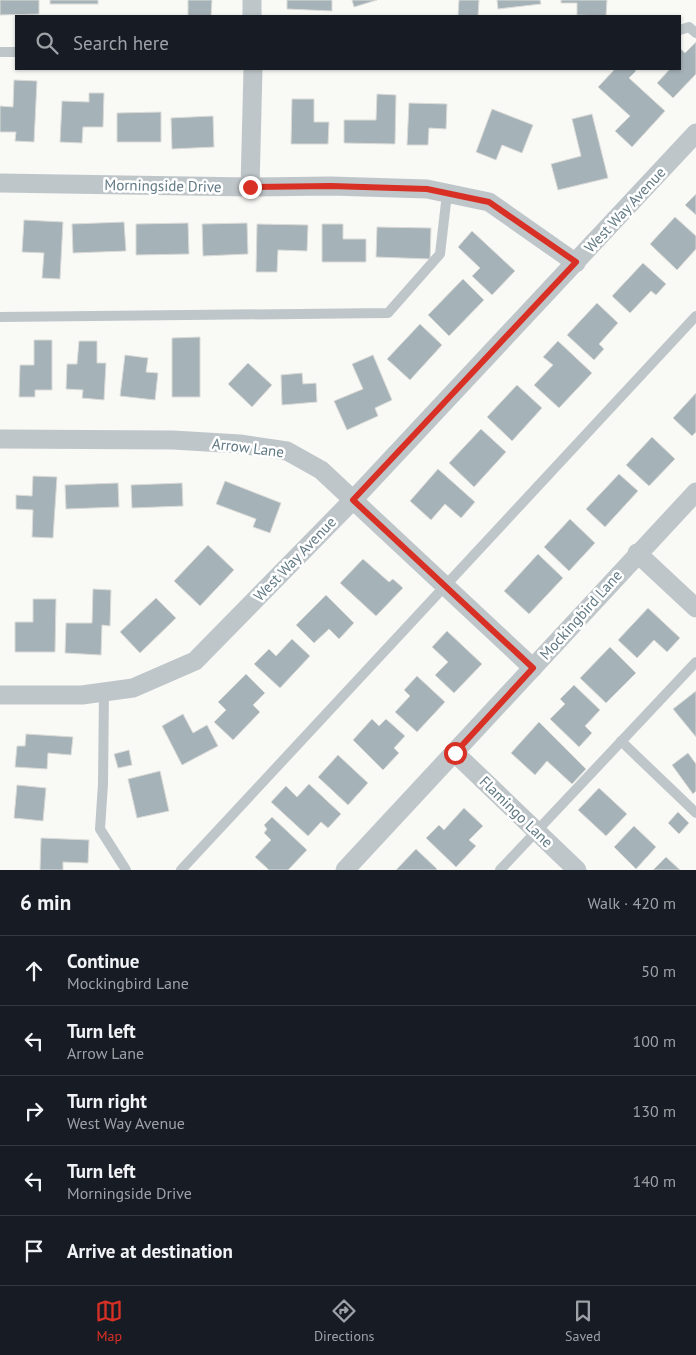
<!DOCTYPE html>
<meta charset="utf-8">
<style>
body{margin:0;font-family:"PT Sans",sans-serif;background:#242831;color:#f1f3f6}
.stop{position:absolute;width:15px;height:15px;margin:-11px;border:4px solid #d93025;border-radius:50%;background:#fff}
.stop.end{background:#d93025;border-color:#fff;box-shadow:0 1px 5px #0008}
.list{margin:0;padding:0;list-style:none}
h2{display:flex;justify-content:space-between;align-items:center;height:65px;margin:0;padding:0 20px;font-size:21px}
h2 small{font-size:16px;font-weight:400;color:#9ea1a6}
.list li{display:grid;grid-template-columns:32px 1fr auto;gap:15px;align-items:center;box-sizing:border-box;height:70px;padding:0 20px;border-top:1px solid #363941}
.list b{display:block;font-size:19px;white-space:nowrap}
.list p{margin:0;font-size:16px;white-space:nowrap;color:#9ea1a6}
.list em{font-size:16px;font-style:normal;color:#9ea1a6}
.icon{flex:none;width:28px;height:28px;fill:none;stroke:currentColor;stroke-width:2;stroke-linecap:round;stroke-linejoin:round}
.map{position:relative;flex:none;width:696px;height:870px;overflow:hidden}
.search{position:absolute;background:#171b24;box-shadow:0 1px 4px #0004;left:15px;right:15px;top:15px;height:55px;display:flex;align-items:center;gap:12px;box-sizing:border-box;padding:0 18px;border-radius:0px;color:#9ea1a6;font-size:19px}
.sheet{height:415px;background:#171b24}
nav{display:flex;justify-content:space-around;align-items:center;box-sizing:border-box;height:70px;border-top:1px solid #363941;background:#171b24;font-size:14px;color:#9ea1a6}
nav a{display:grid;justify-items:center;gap:2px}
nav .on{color:#d93025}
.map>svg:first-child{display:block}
.building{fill:#a5b2b7;stroke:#dbdbd8}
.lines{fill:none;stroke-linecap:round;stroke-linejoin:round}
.service{stroke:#bfc6c9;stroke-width:10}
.minor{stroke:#bfc6c9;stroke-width:19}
.route{stroke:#d93025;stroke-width:6}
.labels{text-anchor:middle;stroke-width:5;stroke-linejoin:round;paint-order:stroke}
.street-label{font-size:15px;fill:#617984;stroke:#fff}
</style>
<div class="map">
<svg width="696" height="870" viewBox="0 0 696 870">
<rect width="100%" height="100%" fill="#f9f9f6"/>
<!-- building -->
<g class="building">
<path d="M0 0H39V14L0 15Z"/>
<rect x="50" y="0" width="48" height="4"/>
<path d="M188 0H212L211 16H188Z"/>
<path d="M287 0H332V11L287 9Z"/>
<path d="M352 0H377L354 7Z"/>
<path d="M459 0H479L478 16H458Z"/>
<path d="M497 0H540L541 4 498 9Z"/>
<path d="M561 0H607L606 16 577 15V3H561Z"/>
<path d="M696 42V74L673 98 657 83 670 69H680V48L685 53Z"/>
<path d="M615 69H634L636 71 629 78 665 111 632 147 615 131 630 116 598 87Z"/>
<path d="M14 80 37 81 34 142 15 141 16 132H0V106L13 107Z"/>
<path d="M89 93H104L103 127H83L82 143 60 142 62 101 89 102Z"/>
<path d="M377 94 396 95 395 144 344 143V120H376Z"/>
<path d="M292 99H314V122H329L328 144H291Z"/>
<path d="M409 103 447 104 446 129 429 128 428 145H407Z"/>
<path d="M492 109 533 125 522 153 502 145 496 160 476 152Z"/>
<path d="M161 112V142H117V113Z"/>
<path d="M592 114 608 178 558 190 551 164 581 156 572 119Z"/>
<path d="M213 116 214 147 172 149 171 118Z"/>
<path d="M696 194V215L685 205Z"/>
<path d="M675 217 696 236V249L677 270 650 244Z"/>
<path d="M24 220 63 222 60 279 42 278 44 253 22 252Z"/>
<path d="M124 222 126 251 73 253 72 224Z"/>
<path d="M188 223 189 254 136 255V224Z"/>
<path d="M247 223 248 254 203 256 202 224Z"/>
<path d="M257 224 308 225 307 251 278 250 277 272H256Z"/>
<path d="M322 224H343V239H366V262H322Z"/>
<path d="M377 227 431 228 430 259 376 257Z"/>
<path d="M472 231 515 271 492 295 472 276 480 268 458 247Z"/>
<path d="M643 263 666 284 656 295 651 291 630 313 612 296Z"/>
<path d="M463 279 484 300 449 336 428 315Z"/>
<path d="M597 303 618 323 599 344 604 349 594 360 567 335Z"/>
<path d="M420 324 442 345 410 380 387 359Z"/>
<path d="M200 337V397H172V338Z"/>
<path d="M34 340H52V390H35V397H19L20 365H34Z"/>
<path d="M79 341H97V363H106L104 400 82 398 83 390 66 389 67 364H77Z"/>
<path d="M558 341 592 373 559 408 534 385 553 365 543 357Z"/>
<path d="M125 355 148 358 146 372 158 373 155 400 120 396Z"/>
<path d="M373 355 392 400 375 408 378 416 347 430 334 401 363 389 352 364Z"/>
<path d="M248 363 272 385 252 407 228 384Z"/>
<path d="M302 373 303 384 316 383 317 402 282 405 281 375Z"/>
<path d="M517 385 542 408 512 441 487 417Z"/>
<path d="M696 393V432L692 436 673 418Z"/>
<path d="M481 429 506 452 474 487 449 463Z"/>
<path d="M652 437 675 459 649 486 626 465Z"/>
<path d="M438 469 475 502 461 518 445 504 431 520 410 501Z"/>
<path d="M619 474 638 491 605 527 586 509Z"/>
<path d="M33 476 57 477 53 538 32 537 33 510 16 509V495L32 496Z"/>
<path d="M225 481 281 503 270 533 253 527 256 519 216 504Z"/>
<path d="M118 483 119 507 66 509 65 485Z"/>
<path d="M182 483 183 506 132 508 131 485Z"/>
<path d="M570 519 595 543 569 571 544 547Z"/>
<path d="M208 545 234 570 200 606 174 581Z"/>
<path d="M538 554 563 578 529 614 504 591Z"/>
<path d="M363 559 389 582 393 579 403 588 376 616 340 583Z"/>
<path d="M93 589 111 590 110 626 102 625 101 655 65 653 66 623H92Z"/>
<path d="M326 595 354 623 339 639 329 629 314 643 296 625Z"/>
<path d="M156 598 176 618 140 653 120 632Z"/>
<path d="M33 599H56L55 652H15V622H33Z"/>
<path d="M648 608 680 638 667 652 654 640 637 658 618 640Z"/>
<path d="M447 631 482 664 454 693 435 675 448 662 432 647Z"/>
<path d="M292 639 310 656 280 688 254 664 269 649 276 656Z"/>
<path d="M610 647 636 673 606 703 580 678Z"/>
<path d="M246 674 265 693 253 705 260 712 233 740 214 722 226 710 218 702Z"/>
<path d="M417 676 445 702 417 732 395 712 410 696 404 690Z"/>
<path d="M574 685 600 710 585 726 592 733 579 747 550 719 565 704 560 699Z"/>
<path d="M696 691V737L673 709Z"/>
<path d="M183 714 193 733 207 725 218 746 182 765 162 726Z"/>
<path d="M372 719 379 726 386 719 405 736 394 748 399 753 383 770 353 740Z"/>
<path d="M539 722 586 769 572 784 547 761 535 775 511 753Z"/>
<path d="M26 734 73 737 71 755 48 753 47 769 15 767 17 746H25Z"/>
<path d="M129 750 132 765 118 768 114 754Z"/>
<path d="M688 753 696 764V791L693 794 672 765Z"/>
<path d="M338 755 368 783 348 805 318 777Z"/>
<path d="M160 771 169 811 137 818 128 779Z"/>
<path d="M309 784 341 814 328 828 321 822 308 836 271 802 286 786 297 797Z"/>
<path d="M17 785 46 788 43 821 14 818Z"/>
<path d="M599 788 627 814 606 836 578 810Z"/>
<path d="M464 808 483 826 469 840 476 846 456 867 426 838 439 825 444 830Z"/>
<path d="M678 812 689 823 679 834 668 823Z"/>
<path d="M272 817 307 850 288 870H269L255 857 271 840 264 833 267 829 264 825Z"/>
<path d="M634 826 656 847 636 869 614 847Z"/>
<path d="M41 838 89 840 88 863 63 862V870H40Z"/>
<path d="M416 849 437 869 436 870H396Z"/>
<path d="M666 857 680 870H653Z"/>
</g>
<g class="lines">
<!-- service -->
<g class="service">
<path d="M680 30 689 27 696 33"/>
<path d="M0 52H16"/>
<path d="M0 317 388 313 440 254 447 194"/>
<path d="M104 692 103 784 100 829 126 870"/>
<path d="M621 741 696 813"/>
<path d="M181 870 696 316"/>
<path d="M500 870 696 662"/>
</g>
<!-- minor -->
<g class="minor">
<path d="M252 0V16"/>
<path d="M0 183 250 187 331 186 427 189 489 202 576 263"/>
<path d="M250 187 253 69"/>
<path d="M0 439 173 440 240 444 287 451 321 470 533 668"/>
<path d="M637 553 696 608"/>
<path d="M0 695H82L133 688 195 661 353 500 696 133"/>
<path d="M455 753 577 870"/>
<path d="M345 870 696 492"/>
</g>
</g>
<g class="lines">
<!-- route -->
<path class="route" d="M250 187 331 186 427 189 489 202 576 262 353 500 533 668 455 753"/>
</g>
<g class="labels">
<!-- street labels -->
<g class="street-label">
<text transform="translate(163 186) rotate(1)" y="5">Morningside Drive</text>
<text transform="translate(625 210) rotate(-47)" y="5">West Way Avenue</text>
<text transform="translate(248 448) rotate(7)" y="5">Arrow Lane</text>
<text transform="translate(295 559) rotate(-46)" y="5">West Way Avenue</text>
<text transform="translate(581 615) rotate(-48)" y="5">Mockingbird Lane</text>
<text transform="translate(516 812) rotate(44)" y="5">Flamingo Lane</text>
</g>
</g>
</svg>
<div class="stop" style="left:455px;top:753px"></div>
<div class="stop end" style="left:250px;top:187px"></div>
<div class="search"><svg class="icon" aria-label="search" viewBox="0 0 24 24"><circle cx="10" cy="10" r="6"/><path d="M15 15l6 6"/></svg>Search here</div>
</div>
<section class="sheet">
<h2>6 min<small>Walk · 420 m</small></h2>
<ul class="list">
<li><svg class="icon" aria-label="ahead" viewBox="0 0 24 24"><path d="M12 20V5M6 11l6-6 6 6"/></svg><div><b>Continue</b><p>Mockingbird Lane</p></div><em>50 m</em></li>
<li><svg class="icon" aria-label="left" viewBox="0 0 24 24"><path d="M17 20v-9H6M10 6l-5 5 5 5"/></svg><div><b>Turn left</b><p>Arrow Lane</p></div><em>100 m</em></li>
<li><svg class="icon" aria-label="right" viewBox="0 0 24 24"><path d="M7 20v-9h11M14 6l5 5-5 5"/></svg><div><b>Turn right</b><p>West Way Avenue</p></div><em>130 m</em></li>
<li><svg class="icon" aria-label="left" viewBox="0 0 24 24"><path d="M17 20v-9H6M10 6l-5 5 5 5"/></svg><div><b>Turn left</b><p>Morningside Drive</p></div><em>140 m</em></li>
<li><svg class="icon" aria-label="arrive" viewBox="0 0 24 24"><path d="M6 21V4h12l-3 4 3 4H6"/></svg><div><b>Arrive at destination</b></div></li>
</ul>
</section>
<nav>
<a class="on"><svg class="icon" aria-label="map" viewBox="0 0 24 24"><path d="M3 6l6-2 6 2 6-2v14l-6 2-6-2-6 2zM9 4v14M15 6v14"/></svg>Map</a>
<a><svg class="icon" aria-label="directions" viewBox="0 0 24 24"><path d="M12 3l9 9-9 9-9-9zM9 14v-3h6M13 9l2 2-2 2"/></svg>Directions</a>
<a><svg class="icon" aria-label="saved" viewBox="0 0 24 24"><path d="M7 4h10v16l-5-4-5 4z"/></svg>Saved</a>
</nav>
